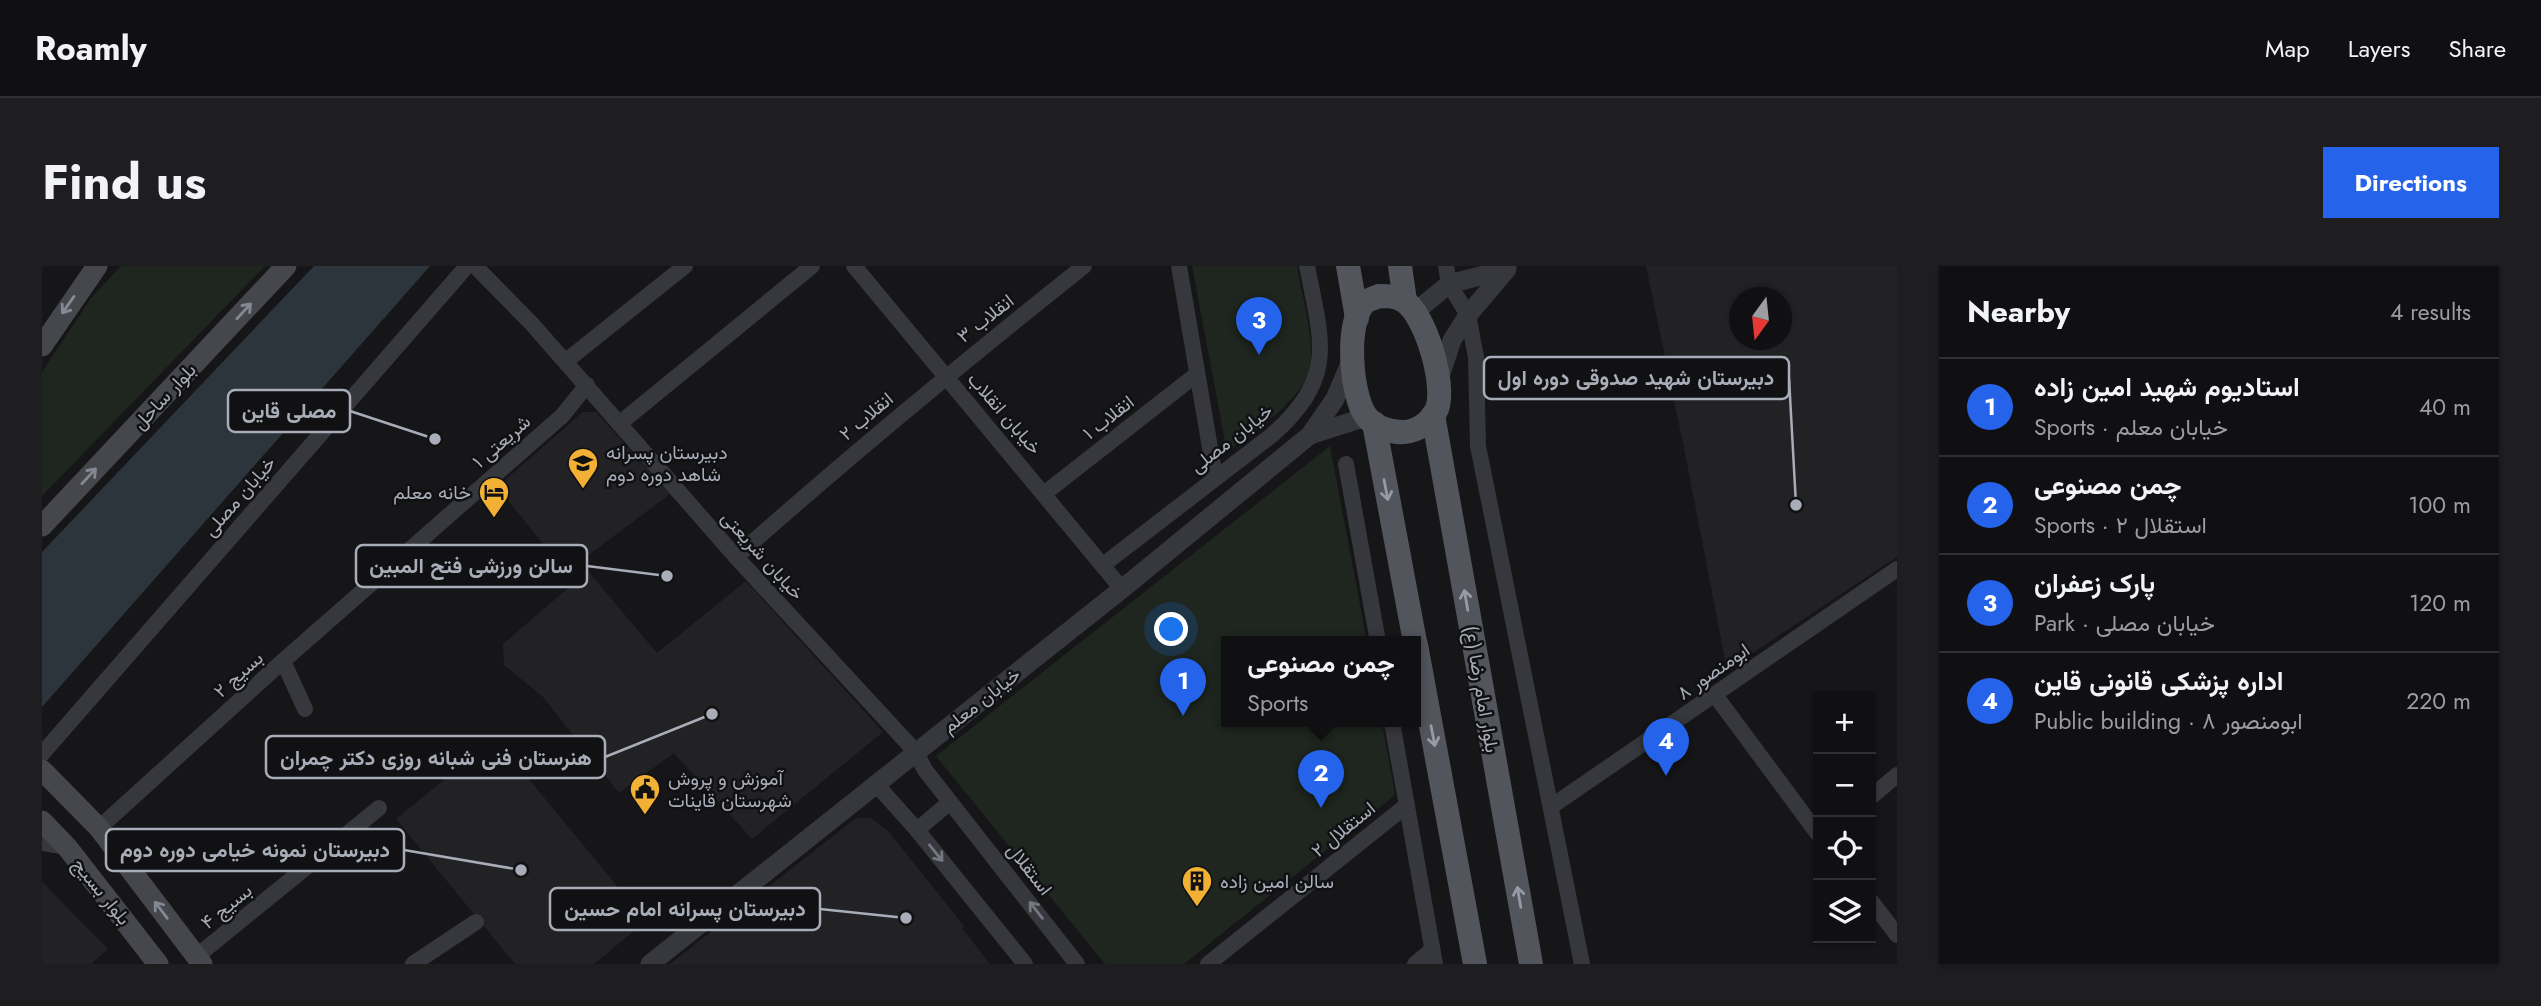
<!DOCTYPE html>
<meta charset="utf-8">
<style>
body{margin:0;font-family:Jost,Vazirmatn,sans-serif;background:#1e1e20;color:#f1f3f6}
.controls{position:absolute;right:21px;bottom:21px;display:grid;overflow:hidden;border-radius:0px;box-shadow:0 2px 5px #0004}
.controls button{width:63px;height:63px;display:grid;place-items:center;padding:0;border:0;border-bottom:2px solid #303032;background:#101012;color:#f1f3f6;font:35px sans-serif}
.compass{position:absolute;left:1687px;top:21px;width:63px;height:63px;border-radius:50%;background:#101012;box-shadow:0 2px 5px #0004;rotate:195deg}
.you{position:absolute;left:1130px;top:364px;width:24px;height:24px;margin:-18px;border:5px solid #fff;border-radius:50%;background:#1a73e8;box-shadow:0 0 0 10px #1a73e833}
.badge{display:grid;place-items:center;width:46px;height:46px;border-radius:50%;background:#2563eb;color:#fff;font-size:23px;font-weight:700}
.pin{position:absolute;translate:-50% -58px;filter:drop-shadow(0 2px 4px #0008)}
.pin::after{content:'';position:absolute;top:37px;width:24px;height:21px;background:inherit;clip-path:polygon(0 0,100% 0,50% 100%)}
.popup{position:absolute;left:1179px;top:370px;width:200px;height:91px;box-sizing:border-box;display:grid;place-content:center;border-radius:0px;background:#101012;filter:drop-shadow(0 2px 5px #0005);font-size:23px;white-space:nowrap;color:#9c9d9f}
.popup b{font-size:26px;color:#f1f3f6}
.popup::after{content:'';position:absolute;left:50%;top:100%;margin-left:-14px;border:14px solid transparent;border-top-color:#101012}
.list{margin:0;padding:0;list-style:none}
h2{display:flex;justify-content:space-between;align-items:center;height:91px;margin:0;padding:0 28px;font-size:30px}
h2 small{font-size:23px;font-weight:400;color:#9c9d9f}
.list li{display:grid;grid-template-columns:46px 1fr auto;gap:21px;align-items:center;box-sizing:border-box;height:98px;padding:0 28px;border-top:2px solid #303032}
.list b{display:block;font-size:26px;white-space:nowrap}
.list p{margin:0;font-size:23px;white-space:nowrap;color:#9c9d9f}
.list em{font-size:23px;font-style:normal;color:#9c9d9f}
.icon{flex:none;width:38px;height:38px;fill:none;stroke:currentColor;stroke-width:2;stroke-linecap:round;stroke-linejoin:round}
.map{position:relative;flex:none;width:1855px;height:698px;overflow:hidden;border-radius:0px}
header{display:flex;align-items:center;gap:42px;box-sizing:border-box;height:98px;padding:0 35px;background:#101012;border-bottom:2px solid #303032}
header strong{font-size:33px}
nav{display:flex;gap:38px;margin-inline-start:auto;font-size:24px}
.intro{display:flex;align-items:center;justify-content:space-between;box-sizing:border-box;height:168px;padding:0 42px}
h1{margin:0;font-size:49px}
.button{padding:18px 32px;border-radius:0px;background:#2563eb;color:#fff;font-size:24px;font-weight:700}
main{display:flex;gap:42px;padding:0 42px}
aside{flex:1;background:#101012;border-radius:0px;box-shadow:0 2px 5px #0004}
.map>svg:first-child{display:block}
.built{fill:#222225;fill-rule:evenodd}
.green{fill:#1e261f}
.water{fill:#2c353c}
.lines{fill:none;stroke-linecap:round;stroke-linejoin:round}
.minor{stroke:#37383d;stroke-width:16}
.tertiary{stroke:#37383d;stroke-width:19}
.secondary{stroke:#45474d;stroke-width:21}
.primary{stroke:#53555c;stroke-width:24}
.oneway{stroke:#858993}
.oneway2{stroke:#979ba6}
.oneway3{stroke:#757881}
.labels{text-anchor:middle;stroke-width:5;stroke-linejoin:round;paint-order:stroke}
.street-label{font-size:19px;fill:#a8adb8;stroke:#111113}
.poi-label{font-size:19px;fill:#a8adb8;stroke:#111113;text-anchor:start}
.leader{fill:none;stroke:#a8adb8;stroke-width:2.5}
.callout-dot{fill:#a8adb8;stroke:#111113;stroke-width:2.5}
.callout{fill:#111113;stroke:#a8adb8;stroke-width:2.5}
.callout-label{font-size:21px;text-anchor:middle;font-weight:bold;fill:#a8adb8}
</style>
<header>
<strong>Roamly</strong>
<nav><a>Map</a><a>Layers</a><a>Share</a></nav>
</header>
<div class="intro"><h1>Find us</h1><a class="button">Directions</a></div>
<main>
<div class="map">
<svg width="1855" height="698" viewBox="0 0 1855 698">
<rect width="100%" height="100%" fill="#161618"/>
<!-- built -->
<g class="built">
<path d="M1604 0H1855V291L1685 404 1643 187ZM1698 32H1740V74H1698Z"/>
<path d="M541 146H554L628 228 524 306 455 221Z"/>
<path d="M546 305 615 387 704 315 841 466 710 573 632 487 577 527 501 431 462 399 461 378Z"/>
<path d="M453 472 604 655 552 698H473L354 553Z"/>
<path d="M814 552H829L847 566 922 660 920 662 948 698H628Z"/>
<path d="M0 616 66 683 49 698H0Z"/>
</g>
<!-- green -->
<g class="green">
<path d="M79 0H223L0 230V106L49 32Z"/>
<path d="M1150 0H1255C1260 30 1273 73 1268 102 1261 134 1209 168 1185 186Z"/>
<path d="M1288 180 1325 376H1184V456H1340L1353 529 1142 698H1063L894 490Z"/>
</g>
<!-- water -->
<path class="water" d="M272 0H388L0 441V286Z"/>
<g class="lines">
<!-- minor -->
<g class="minor">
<path d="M433 0 490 58 694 291 873 485 883 504 1035 698"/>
<path d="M812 0 1080 323"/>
<path d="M1137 0 1173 211"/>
<path d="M1404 0 1407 18 1426 49 1434 91 1436 180 1540 698"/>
<path d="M524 95 643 0"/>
<path d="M577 158 770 0"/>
<path d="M1304 198 1336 376"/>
<path d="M1003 227 1155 108"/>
<path d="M694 291C807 190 924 94 1042 0"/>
<path d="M1061 299 1230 169C1295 111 1280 77 1265 0"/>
<path d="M241 395 263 443"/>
<path d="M1673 429 1776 568"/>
<path d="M1350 456 1393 698"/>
<path d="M0 488 425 0"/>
<path d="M833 517 875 564 983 698"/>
<path d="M1829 531 1855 509"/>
<path d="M1510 540 1855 303"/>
<path d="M57 562 241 395 520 150 545 119"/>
<path d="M875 564 908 536"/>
<path d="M0 577 25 581"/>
<path d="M1829 635 1855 669"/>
<path d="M155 690 337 542"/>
<path d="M371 698 434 656"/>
<path d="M1166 698 1365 539"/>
<path d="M1373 698 1390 684"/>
</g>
<!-- tertiary -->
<g class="tertiary">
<path d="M1373 46 1407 18 1465 3 1426 49 1410 74 1396 116"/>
<path d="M1268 169 1324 151"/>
<path d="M608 698 1080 323 1268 169 1293 133 1310 93"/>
</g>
<!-- secondary -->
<g class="secondary">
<path d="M0 80 55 0"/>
<path d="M0 260 244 0"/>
<path d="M0 504 57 562 160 698"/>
<path d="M0 555 25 581 116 698"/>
</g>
<!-- primary -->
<g class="primary">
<path d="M1306 0 1315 52"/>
<path d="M1358 0 1363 35"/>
<path d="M1337 30C1346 30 1354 30 1362 35 1384 49 1404 119 1395 143 1389 156 1376 165 1362 166 1349 167 1332 161 1324 150 1309 130 1303 57 1322 37 1325 34 1333 32 1337 30Z"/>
<path d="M1391 149 1489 698"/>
<path d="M1332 157 1373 376"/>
<path d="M1374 379 1433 698"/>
</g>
</g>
<!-- one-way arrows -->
<defs><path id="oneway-shaft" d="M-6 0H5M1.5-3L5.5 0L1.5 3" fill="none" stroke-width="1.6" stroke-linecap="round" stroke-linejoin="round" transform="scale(1.75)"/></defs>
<g class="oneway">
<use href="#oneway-shaft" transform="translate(26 39) rotate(125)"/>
<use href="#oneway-shaft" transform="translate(202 45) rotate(-47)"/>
<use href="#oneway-shaft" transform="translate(47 210) rotate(-47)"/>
<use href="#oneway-shaft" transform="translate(119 644) rotate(-127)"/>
</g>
<g class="oneway2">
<use href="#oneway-shaft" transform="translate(1344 224) rotate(79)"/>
<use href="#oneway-shaft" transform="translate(1424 334) rotate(-100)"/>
<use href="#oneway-shaft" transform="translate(1391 470) rotate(79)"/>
<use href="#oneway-shaft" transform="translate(1477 631) rotate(-100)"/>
</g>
<g class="oneway3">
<use href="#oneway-shaft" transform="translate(894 587) rotate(51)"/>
<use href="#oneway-shaft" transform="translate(994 644) rotate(-128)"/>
</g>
<!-- icons -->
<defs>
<g id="school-pin" transform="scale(1.575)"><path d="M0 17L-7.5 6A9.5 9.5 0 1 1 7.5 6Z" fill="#f2b134" stroke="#111113"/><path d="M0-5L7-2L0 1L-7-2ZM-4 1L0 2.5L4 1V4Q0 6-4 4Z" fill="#111"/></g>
<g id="hotel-pin" transform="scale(1.575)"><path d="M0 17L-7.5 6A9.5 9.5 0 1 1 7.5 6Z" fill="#f2b134" stroke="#111113"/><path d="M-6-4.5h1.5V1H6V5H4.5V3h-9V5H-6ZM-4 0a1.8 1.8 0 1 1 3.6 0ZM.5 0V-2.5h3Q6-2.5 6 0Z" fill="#111"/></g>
<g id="civic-pin" transform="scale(1.575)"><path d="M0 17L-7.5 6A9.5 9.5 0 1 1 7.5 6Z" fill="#f2b134" stroke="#111113"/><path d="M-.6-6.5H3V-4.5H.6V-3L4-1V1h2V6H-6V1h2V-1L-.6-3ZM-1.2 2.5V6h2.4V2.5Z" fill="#111"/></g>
<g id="building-pin" transform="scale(1.575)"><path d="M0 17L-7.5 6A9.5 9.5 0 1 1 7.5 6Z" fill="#f2b134" stroke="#111113"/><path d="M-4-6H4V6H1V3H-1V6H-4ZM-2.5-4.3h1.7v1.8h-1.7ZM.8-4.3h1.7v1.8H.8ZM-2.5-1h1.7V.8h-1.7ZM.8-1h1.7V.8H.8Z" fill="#111"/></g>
</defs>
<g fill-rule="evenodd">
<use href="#school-pin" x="541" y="197"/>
<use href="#hotel-pin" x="452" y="226"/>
<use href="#civic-pin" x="603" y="523"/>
<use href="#building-pin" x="1155" y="615"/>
</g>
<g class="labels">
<!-- street labels -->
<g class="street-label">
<text transform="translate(943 52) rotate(-38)" y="7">انقلاب ۳</text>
<text transform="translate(122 130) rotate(-47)" y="7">بلوار ساحل</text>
<text transform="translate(963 147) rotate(49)" y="7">خیابان انقلاب</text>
<text transform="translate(824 150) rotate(-40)" y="7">انقلاب ۲</text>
<text transform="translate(1066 151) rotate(-38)" y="7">انقلاب ۱</text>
<text transform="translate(1189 172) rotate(-38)" y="7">خیابان مصلی</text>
<text transform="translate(459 175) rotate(-41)" y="7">شریعتی ۱</text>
<text transform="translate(197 230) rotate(-49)" y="7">خیابان مصلی</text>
<text transform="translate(721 289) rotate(48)" y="7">خیابان شریعتی</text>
<text transform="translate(1671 405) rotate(-35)" y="7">ابومنصور ۸</text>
<text transform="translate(196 408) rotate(-42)" y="7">بسیج ۲</text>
<text transform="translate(1440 423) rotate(80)" y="7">بلوار امام رضا (ع)</text>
<text transform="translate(939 434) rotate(-38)" y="7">خیابان معلم</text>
<text transform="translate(1301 563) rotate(-39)" y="7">استقلال ۲</text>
<text transform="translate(988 603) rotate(52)" y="7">استقلال</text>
<text transform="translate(60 625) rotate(51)" y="7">بلوار بسیج</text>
<text transform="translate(184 640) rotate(-39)" y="7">بسیج ۴</text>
</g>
<!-- poi labels -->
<g class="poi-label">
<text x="564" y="193">دبیرستان پسرانه<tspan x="564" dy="22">شاهد دوره دوم</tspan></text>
<text x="429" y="233" text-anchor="end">خانه معلم</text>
<text x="626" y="519">آموزش و پروش<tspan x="626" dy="22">شهرستان قاینات</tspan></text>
<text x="1178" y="622">سالن امین زاده</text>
</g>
</g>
<!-- callouts -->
<path class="leader" d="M1754 239L1747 112M393 173L308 145M625 310L545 300M670 448L563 491M479 604L362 584M864 652L778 643"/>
<g class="callout-dot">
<circle cx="1754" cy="239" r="7"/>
<circle cx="393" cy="173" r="7"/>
<circle cx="625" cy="310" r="7"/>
<circle cx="670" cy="448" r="7"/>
<circle cx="479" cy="604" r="7"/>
<circle cx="864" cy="652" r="7"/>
</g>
<g class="callout">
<rect x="1442" y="91" width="305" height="42" rx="7"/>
<rect x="186" y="124" width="122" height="42" rx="7"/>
<rect x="314" y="279" width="231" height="42" rx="7"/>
<rect x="224" y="470" width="339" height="42" rx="7"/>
<rect x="64" y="563" width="298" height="42" rx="7"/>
<rect x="508" y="622" width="270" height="42" rx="7"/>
</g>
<g class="callout-label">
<text x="1594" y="119">دبیرستان شهید صدوقی دوره اول</text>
<text x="247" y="152">مصلی قاین</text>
<text x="429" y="307">سالن ورزشی فتح المبین</text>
<text x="394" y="499">هنرستان فنی شبانه روزی دکتر چمران</text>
<text x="213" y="591">دبیرستان نمونه خیامی دوره دوم</text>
<text x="643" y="650">دبیرستان پسرانه امام حسین</text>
</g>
</svg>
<div class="controls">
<button>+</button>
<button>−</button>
<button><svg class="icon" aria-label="locate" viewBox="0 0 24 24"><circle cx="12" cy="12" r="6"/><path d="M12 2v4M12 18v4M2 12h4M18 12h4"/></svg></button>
<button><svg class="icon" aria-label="layers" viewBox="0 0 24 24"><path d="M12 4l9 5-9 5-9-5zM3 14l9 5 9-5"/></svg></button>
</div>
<svg class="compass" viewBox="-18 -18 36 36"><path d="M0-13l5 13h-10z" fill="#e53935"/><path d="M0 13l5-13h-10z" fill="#9c9d9f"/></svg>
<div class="you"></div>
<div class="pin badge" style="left:1141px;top:450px">1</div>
<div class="pin badge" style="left:1279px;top:542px">2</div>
<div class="popup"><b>چمن مصنوعی</b>Sports</div>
<div class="pin badge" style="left:1217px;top:89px">3</div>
<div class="pin badge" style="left:1624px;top:510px">4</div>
</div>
<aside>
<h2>Nearby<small>4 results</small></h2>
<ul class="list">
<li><span class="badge">1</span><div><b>استادیوم شهید امین زاده</b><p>Sports · خیابان معلم</p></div><em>40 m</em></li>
<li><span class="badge">2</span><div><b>چمن مصنوعی</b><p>Sports · استقلال ۲</p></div><em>100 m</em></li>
<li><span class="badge">3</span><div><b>پارک زعفران</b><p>Park · خیابان مصلی</p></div><em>120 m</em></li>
<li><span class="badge">4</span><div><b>اداره پزشکی قانونی قاین</b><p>Public building · ابومنصور ۸</p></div><em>220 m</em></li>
</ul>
</aside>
</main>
